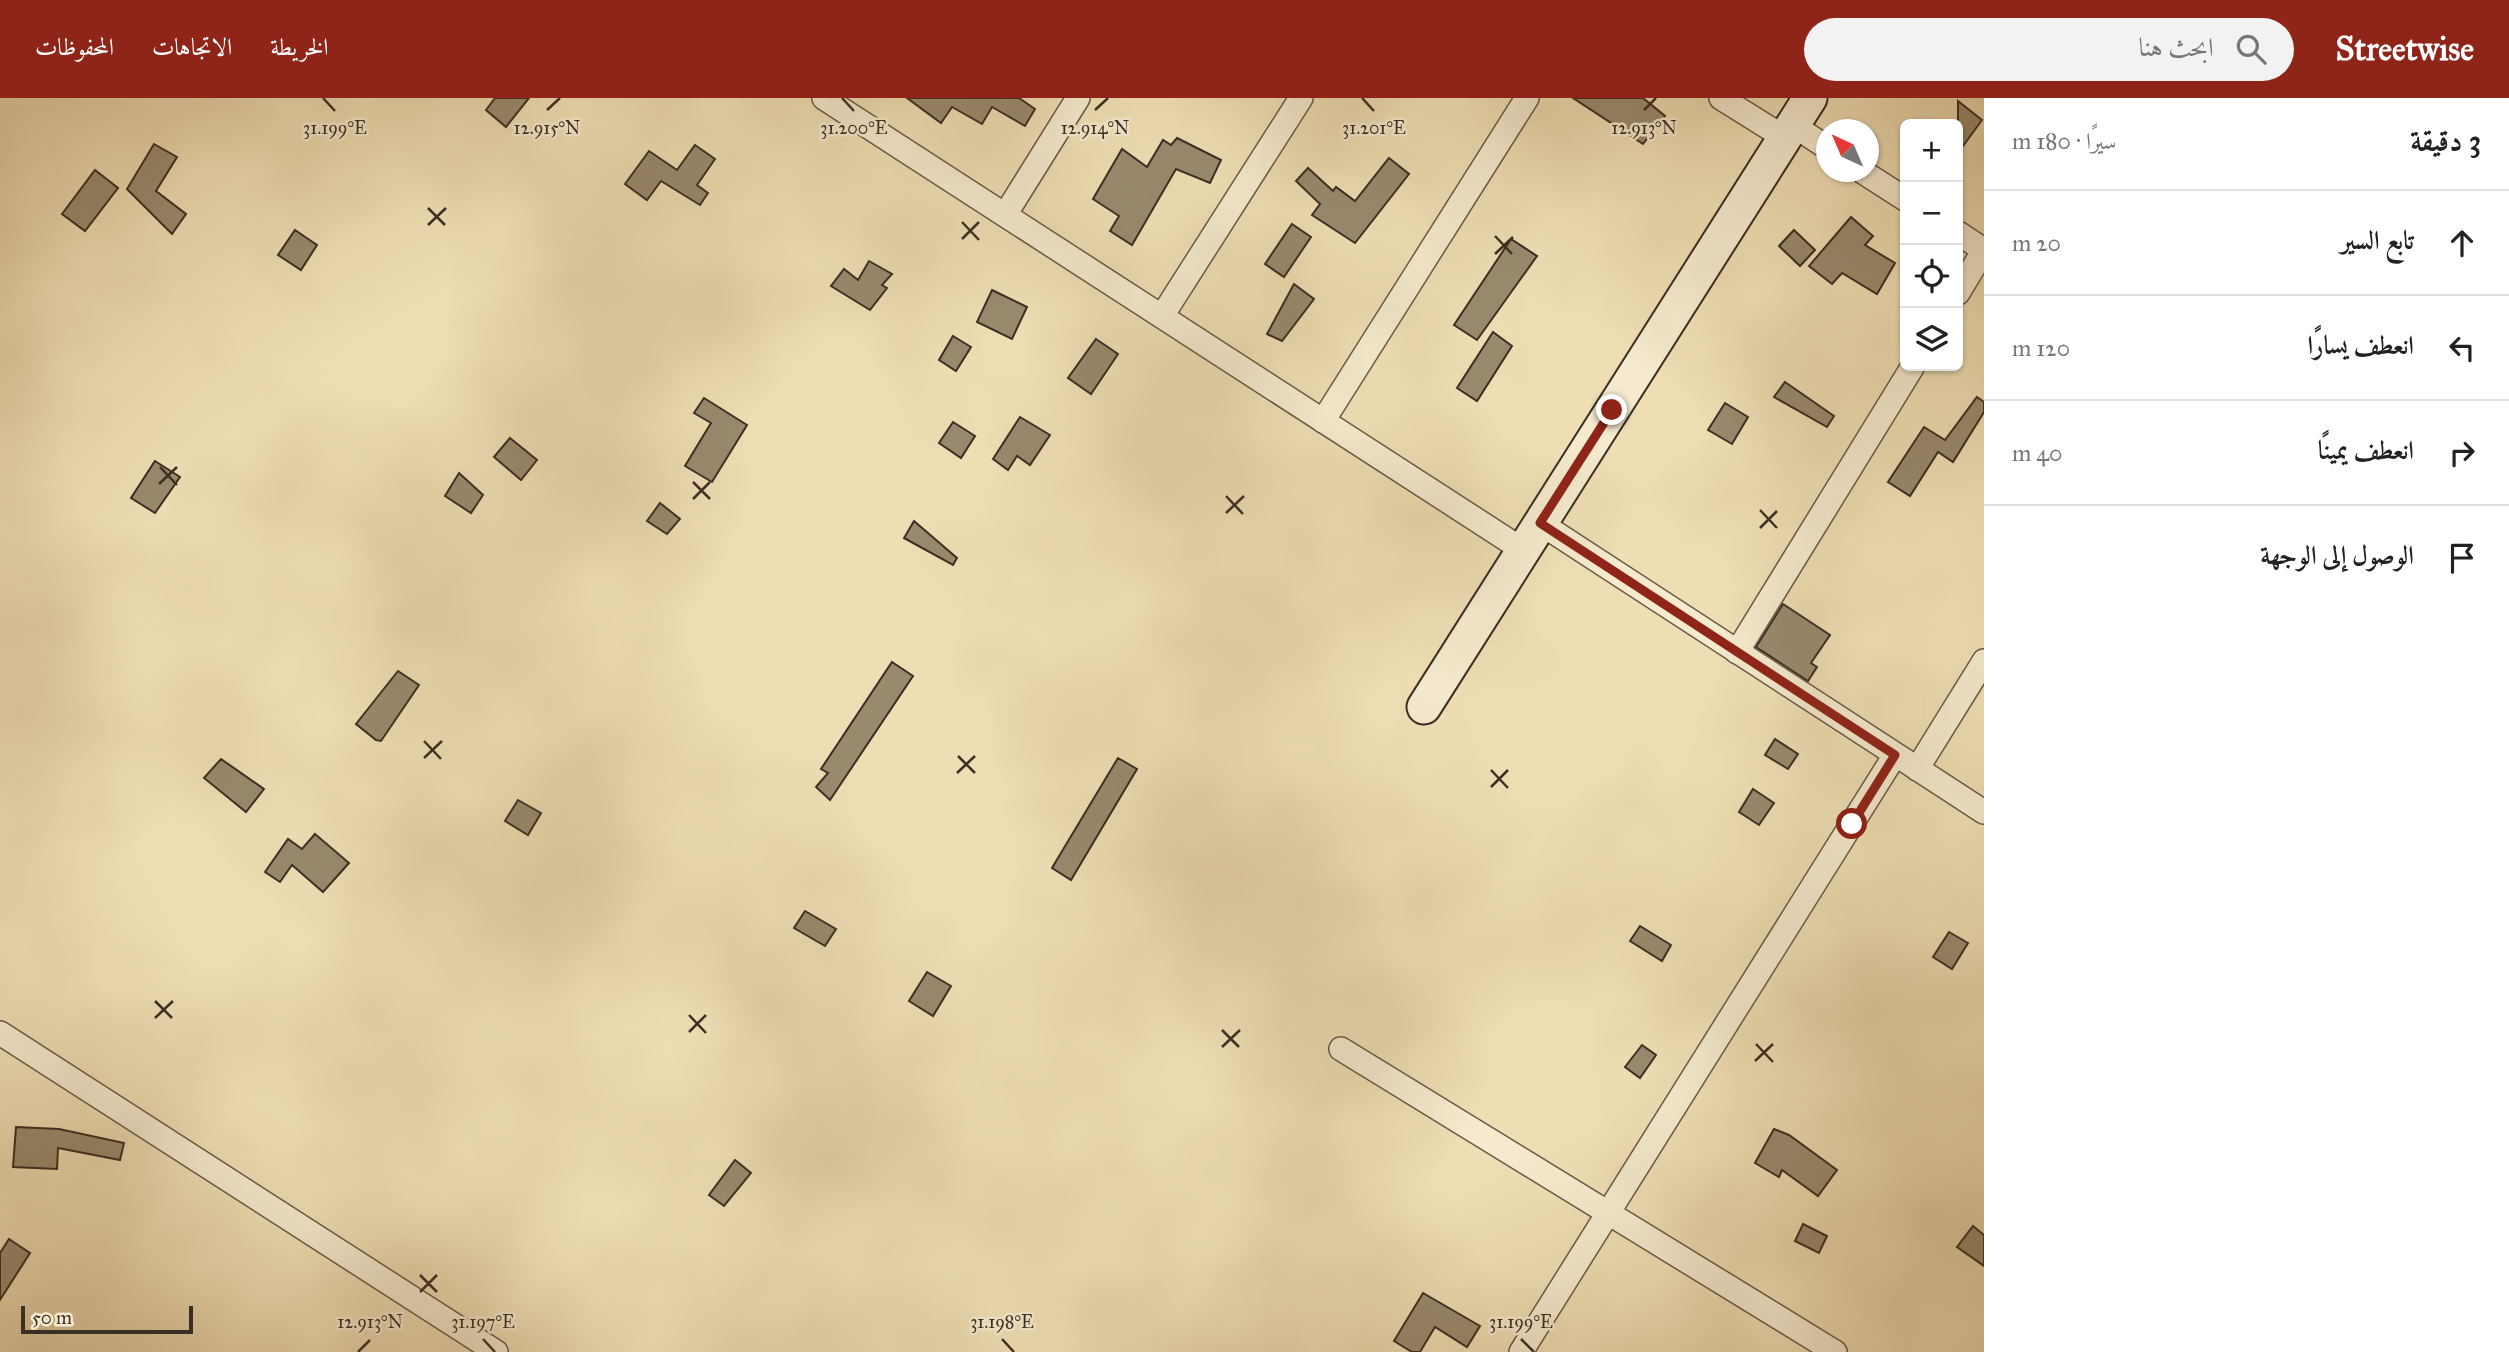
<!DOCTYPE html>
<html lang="ar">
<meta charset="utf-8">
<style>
body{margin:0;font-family:"IM FELL Great Primer",Amiri,serif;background:#f2f2f2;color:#222;direction:rtl}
.controls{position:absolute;right:21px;top:21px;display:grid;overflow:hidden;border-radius:10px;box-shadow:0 2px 5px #0004}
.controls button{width:63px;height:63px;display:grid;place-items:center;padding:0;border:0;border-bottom:2px solid #e0e0e0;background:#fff;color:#222;font:35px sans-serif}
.compass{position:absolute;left:1816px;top:21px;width:63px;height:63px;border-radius:50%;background:#fff;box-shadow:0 2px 5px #0004;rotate:316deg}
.scale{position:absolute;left:21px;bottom:18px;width:172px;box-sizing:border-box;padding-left:7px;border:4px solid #3b2e23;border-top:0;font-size:19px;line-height:24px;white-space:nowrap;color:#3b2e23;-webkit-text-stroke:5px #f5eace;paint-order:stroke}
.stop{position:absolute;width:21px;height:21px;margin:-16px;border:5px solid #8f2418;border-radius:50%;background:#fff}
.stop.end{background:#8f2418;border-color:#fff;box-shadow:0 2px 7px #0008}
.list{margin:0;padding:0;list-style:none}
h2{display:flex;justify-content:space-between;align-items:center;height:91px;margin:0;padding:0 28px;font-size:30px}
h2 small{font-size:23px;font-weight:400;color:#767676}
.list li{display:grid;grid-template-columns:46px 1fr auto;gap:21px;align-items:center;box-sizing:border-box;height:105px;padding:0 28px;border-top:2px solid #e0e0e0}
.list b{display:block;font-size:26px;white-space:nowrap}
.list em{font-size:23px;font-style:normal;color:#767676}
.icon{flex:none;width:38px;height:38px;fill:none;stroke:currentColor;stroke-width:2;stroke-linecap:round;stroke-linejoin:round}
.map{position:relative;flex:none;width:1984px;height:1254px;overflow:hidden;direction:ltr}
header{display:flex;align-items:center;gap:42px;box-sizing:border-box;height:98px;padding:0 35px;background:#8f2418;color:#fff}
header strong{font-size:33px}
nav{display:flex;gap:38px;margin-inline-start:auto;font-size:24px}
.search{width:490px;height:63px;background:#f2f2f2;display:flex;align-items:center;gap:18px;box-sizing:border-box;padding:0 24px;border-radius:38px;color:#767676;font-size:26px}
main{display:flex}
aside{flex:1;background:#fff}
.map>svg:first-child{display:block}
.building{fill:#998a6e;stroke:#3b2e23;stroke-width:2}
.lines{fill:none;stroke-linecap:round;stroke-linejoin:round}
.street-casing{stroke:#685a47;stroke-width:26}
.secondary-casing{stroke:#3b2e23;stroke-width:37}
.street{stroke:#f5eace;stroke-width:23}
.secondary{stroke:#f5eace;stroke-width:33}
.route{stroke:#8f2418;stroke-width:9}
.ticks{fill:none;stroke:#3b2e23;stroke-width:2.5}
.ticks-label{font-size:18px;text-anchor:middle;fill:#3b2e23;stroke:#f5eace;stroke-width:5;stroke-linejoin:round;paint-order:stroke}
</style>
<header>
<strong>Streetwise</strong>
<div class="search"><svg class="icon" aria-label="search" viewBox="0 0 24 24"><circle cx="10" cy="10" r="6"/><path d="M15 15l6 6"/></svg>ابحث هنا</div>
<nav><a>الخريطة</a><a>الاتجاهات</a><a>المحفوظات</a></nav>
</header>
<main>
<aside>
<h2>3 دقيقة<small>سيرًا · 180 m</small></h2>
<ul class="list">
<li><svg class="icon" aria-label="ahead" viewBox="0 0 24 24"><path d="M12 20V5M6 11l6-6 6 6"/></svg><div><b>تابع السير</b></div><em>20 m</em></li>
<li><svg class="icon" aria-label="left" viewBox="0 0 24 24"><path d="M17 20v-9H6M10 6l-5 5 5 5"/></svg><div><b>انعطف يسارًا</b></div><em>120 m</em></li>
<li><svg class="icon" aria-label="right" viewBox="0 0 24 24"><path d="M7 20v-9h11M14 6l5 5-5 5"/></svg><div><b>انعطف يمينًا</b></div><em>40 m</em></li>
<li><svg class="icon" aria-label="arrive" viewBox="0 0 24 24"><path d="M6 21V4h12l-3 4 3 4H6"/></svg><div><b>الوصول إلى الوجهة</b></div></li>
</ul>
</aside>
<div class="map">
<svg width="1984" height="1254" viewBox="0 0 1984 1254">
<rect width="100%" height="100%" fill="#efdeb4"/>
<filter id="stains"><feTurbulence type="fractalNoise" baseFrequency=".00286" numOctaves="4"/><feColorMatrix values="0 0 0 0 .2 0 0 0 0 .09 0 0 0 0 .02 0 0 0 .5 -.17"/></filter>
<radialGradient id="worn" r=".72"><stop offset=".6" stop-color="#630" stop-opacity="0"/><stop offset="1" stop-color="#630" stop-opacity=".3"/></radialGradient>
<!-- building -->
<g class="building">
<path d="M495 0H529L506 29 486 12Z"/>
<path d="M907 0H1019L1035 11 1025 28 992 9 982 26 952 9 941 25Z"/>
<path d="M1573 0H1643L1665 18 1643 46Z"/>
<path d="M1958 3 1982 22 1958 55Z"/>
<path d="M1177 40 1221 62 1210 85 1176 71 1132 147 1110 133 1119 118 1093 101 1122 51 1147 69 1163 42 1171 47Z"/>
<path d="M154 46 177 59 156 93 186 116 172 136 127 91Z"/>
<path d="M695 47 715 61 697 87 708 95 700 107 661 83 647 102 625 86 649 53 677 72Z"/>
<path d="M1389 60 1409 76 1355 145 1312 117 1320 106 1296 83 1308 70 1333 93 1336 89 1355 103Z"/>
<path d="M95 72 118 90 85 133 62 116Z"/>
<path d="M1851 119 1873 138 1865 147 1895 165 1877 196 1842 175 1832 186 1809 168Z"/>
<path d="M1292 126 1311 139 1284 179 1265 166Z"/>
<path d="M295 132 317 147 301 172 278 157Z"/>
<path d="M1794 132 1815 152 1800 168 1779 148Z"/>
<path d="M1511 141 1537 158 1477 242 1454 227Z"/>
<path d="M869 163 892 176 882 187 887 190 870 212 831 188 844 171 858 182Z"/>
<path d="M1294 186 1314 201 1282 243 1267 236Z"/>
<path d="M992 192 1027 209 1012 241 977 224Z"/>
<path d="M1493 234 1512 248 1477 303 1457 290Z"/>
<path d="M953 238 971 249 956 273 939 262Z"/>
<path d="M1096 241 1118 256 1091 296 1068 280Z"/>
<path d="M1785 284 1834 318 1827 329 1774 299Z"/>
<path d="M1977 299 1984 304V314L1953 364 1938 354 1910 398 1888 384 1924 329 1945 342Z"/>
<path d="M704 300 747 327 712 384 685 368 711 325 694 315Z"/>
<path d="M1725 305 1748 319 1732 346 1708 332Z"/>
<path d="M1020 319 1050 337 1030 367 1017 358 1008 372 993 361Z"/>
<path d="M953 324 975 338 961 360 939 345Z"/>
<path d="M510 340 537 362 521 382 494 359Z"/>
<path d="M155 363 180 379 155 415 131 400Z"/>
<path d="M459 375 483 397 471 415 445 398Z"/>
<path d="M660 405 680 421 667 436 647 423Z"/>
<path d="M914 423 957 460 953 467 904 440Z"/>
<path d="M1783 506 1830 537 1811 565 1817 569 1808 583 1756 549Z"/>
<path d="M892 564 913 578 830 702 816 689 828 675 821 671Z"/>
<path d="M398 573 419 587 381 643 376 642 356 626Z"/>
<path d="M1775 641 1798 656 1788 671 1765 657Z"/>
<path d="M1118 660 1137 671 1071 782 1052 770Z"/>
<path d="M221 661 264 691 246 714 204 680Z"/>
<path d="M1753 691 1774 705 1759 727 1739 714Z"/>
<path d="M518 702 541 715 528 737 505 723Z"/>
<path d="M315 736 349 765 323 794 292 767 280 784 265 774 288 741 302 751Z"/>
<path d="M805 813 836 831 825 848 794 830Z"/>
<path d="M1640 828 1671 847 1662 863 1630 843Z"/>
<path d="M1949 834 1968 845 1952 871 1933 859Z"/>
<path d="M927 874 951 888 933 918 909 903Z"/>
<path d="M1642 947 1656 957 1640 980 1625 969Z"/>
<path d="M16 1029 59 1031 124 1045 120 1062 58 1050 57 1071 13 1069Z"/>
<path d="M1774 1031 1789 1037 1837 1072 1818 1098 1782 1072 1779 1079 1755 1065Z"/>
<path d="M735 1062 751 1075 724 1108 709 1097Z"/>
<path d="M1803 1126 1827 1138 1819 1155 1795 1143Z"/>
<path d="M1973 1128 1984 1137V1168L1957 1149Z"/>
<path d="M9 1141 30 1155 0 1202V1155Z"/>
<path d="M1423 1195 1480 1228 1467 1249 1435 1229 1420 1254H1412L1394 1243Z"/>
</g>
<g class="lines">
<!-- street casing -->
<g class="street-casing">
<g id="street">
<path d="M824 0 1523 452"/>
<path d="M1721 0 1785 40"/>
<path d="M1793 27 1826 49"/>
<path d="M1863 74 1905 101"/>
<path d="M1005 117 1078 0"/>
<path d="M1958 135 1984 152"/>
<path d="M1958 195 1984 152"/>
<path d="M1162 218 1301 0"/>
<path d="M1323 323 1527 0"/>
<path d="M1540 425 1984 714"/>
<path d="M1737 554 1913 268"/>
<path d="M1917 671 1984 563"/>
<path d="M0 935 496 1254"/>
<path d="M1341 951 1835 1254"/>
<path d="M1521 1254 1895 657"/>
</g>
</g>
<!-- secondary casing -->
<g class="secondary-casing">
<path id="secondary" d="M1424 609 1810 0"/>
</g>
<!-- street -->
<use href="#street" class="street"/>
<!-- secondary -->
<use href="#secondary" class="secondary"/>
</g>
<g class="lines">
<!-- route -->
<path class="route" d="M1612 312 1540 425 1895 657 1852 726"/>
</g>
<!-- ticks -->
<path class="ticks" d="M323 0 335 13M842 0 854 13M1362 0 1374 13M547 12 560 0M1095 12 1108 0M1644 12 1656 0M428 110 445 127M962 124 979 142M428 127 446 110M1495 138 1512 156M962 141 979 124M1495 156 1513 139M160 369 177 387M693 384 710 401M159 386 177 369M1226 398 1243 416M693 401 710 384M1760 412 1777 430M1226 415 1244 398M1760 430 1777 413M424 643 441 661M958 658 975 675M424 660 442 643M1491 672 1508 690M957 675 975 658M1491 689 1508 672M155 903 172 920M689 917 706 935M155 920 173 903M1222 932 1239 949M689 934 706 917M1756 946 1773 964M1222 949 1240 932M1755 963 1773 946M420 1177 437 1194M420 1194 437 1177M483 1241 495 1254M1002 1241 1014 1254M1521 1241 1534 1254M358 1254 370 1242"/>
<g class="ticks-label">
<text x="547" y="36">12.915°N</text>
<text x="1095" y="36">12.914°N</text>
<text x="1644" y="36">12.913°N</text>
<text x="1374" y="36">31.201°E</text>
<text x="335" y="36">31.199°E</text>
<text x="854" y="36">31.200°E</text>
<text x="483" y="1230">31.197°E</text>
<text x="1002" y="1230">31.198°E</text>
<text x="1521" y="1230">31.199°E</text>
<text x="370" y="1230">12.913°N</text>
</g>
<rect width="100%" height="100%" filter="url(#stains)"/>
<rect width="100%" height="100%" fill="url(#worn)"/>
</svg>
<div class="controls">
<button>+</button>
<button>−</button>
<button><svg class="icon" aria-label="locate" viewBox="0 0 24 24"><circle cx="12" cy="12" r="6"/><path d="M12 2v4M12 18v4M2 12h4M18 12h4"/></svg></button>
<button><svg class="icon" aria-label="layers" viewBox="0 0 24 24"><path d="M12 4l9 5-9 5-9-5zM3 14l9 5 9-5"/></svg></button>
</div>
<svg class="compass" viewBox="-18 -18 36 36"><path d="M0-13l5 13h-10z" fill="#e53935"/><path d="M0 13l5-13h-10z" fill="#767676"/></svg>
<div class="scale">50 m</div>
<div class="stop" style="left:1852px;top:726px"></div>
<div class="stop end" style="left:1612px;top:312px"></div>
</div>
</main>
